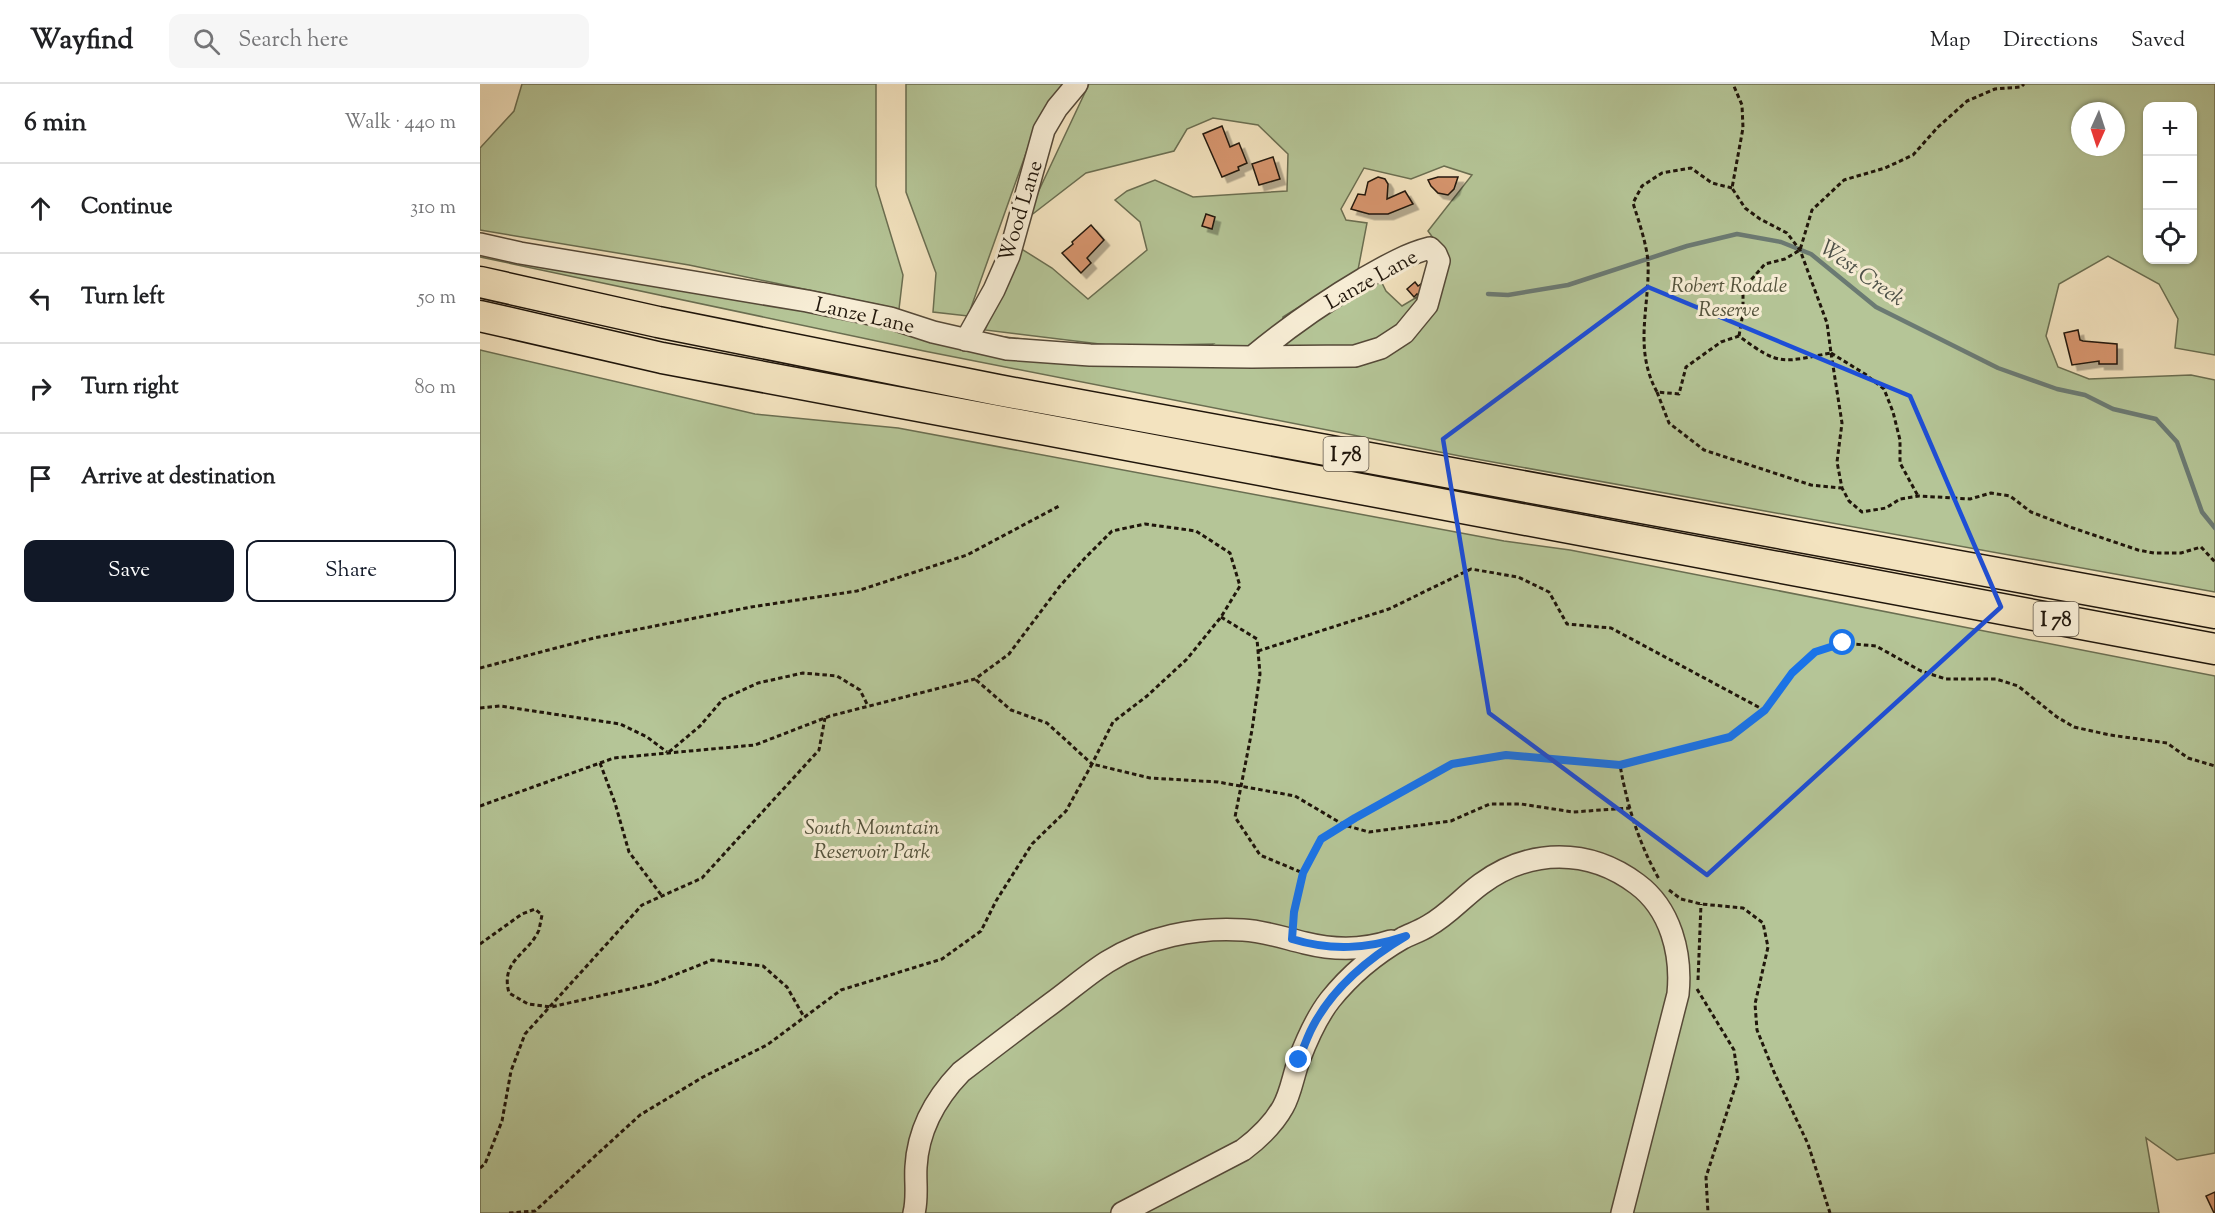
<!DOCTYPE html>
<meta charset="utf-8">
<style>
body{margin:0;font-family:"Sorts Mill Goudy",serif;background:#f6f6f6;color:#202124}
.controls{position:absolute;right:18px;top:18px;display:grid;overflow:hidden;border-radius:12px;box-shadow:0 2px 4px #0004}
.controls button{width:54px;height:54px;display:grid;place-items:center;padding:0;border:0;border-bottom:2px solid #e0e0e0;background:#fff;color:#202124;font:30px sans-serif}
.compass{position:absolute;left:1591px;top:18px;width:54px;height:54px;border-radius:50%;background:#fff;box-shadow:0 2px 4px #0004;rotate:183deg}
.stop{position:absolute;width:18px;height:18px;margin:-14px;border:4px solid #1a73e8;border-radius:50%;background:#fff}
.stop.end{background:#1a73e8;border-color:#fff;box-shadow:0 2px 6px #0008}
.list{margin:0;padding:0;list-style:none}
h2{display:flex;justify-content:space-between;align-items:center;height:78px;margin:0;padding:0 24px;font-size:26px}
h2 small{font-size:20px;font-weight:400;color:#757577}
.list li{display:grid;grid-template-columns:39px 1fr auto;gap:18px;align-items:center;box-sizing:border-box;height:90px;padding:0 24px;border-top:2px solid #e0e0e0}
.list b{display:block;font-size:22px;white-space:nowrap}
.list em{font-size:20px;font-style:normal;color:#757577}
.actions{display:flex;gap:12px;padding:18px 24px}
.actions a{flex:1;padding:14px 0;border:2px solid #111827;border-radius:12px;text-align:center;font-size:21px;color:#111827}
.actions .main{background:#111827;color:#fff}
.icon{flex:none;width:33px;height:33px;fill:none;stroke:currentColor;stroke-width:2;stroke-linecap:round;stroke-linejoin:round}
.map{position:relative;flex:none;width:1735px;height:1129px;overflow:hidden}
header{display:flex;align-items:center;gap:36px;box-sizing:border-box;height:84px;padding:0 30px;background:#fff;border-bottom:2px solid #e0e0e0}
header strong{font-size:28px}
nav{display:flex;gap:33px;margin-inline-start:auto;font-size:21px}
.search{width:420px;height:54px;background:#f6f6f6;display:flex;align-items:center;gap:15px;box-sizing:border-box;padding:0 21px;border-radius:12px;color:#757577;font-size:22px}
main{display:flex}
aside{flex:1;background:#fff}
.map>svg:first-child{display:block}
.green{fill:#b5c597;stroke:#6a6e51;stroke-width:1.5;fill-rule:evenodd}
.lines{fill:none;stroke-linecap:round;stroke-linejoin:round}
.stream{stroke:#6b7a73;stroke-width:4.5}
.building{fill:#d7956e;stroke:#20160b;stroke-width:1.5;filter:url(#shadow)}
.minor-casing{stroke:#554938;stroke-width:24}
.highway-casing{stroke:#20160b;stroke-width:33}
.path{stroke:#20160b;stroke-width:3;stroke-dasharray:4.5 3;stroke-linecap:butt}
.minor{stroke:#f7edd5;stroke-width:21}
.highway{stroke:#f3e3bf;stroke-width:30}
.route{stroke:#1a73e8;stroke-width:8}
.marked{fill:none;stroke:#1d4ed8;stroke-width:4.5;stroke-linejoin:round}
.labels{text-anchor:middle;stroke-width:6;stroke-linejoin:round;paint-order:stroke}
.shield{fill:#f7edd5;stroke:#605648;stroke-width:1.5}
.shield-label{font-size:20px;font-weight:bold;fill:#20160b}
.street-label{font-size:21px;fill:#20160b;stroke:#f7edd5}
.park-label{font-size:21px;font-style:italic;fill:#54533c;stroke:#f7edd5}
.water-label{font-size:22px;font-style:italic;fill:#4c5048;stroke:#f7edd5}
</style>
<header>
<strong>Wayfind</strong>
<div class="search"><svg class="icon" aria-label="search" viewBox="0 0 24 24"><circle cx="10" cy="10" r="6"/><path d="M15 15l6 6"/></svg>Search here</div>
<nav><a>Map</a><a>Directions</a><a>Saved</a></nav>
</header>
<main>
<aside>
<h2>6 min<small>Walk · 440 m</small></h2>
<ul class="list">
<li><svg class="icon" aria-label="ahead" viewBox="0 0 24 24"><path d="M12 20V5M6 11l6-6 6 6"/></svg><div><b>Continue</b></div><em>310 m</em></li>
<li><svg class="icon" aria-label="left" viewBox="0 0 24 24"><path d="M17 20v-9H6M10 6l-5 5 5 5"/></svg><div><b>Turn left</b></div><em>50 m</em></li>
<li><svg class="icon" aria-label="right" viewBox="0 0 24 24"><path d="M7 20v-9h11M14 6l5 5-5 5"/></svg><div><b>Turn right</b></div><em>80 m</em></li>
<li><svg class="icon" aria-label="arrive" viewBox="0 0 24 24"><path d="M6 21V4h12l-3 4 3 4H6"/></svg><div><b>Arrive at destination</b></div></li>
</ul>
<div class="actions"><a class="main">Save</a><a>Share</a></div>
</aside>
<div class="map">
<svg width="1735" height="1129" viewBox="0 0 1735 1129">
<defs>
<filter id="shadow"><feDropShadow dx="5.5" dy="5.5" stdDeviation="0" flood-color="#0004"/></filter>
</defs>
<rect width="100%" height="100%" fill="#f3e3bf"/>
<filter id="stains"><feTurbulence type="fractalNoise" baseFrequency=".00333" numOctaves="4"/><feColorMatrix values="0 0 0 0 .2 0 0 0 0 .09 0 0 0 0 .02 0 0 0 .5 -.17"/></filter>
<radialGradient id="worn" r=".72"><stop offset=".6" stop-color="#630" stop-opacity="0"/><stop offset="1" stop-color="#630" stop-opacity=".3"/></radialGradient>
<!-- green -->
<g class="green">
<path d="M42 0H396V102L423 191 419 225 209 181 0 146V64L34 27Z"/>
<path d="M426 0H583L556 41 488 232 453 228 456 189 426 108Z"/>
<path d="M609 0H1735V271L1695 264 1698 235 1679 200 1628 172 1579 200 1566 252 1578 283 1609 295 1711 291 1735 296V508L985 373 444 267 0 173V164L491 249 636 266 722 267 733 260 636 262 505 246 540 164 572 184 608 215 667 166 660 138 635 116 647 107 675 96 713 113 807 107 808 70 778 41 733 34 707 45 694 67 606 89 545 136ZM1668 22H1712V176H1668ZM1600 27H1636V63H1600ZM964 82 992 91 948 147 968 175 964 197 922 222 906 207 899 193 802 258 803 233 878 186 887 139 866 136 861 125 884 84 931 95Z"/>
<path d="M0 266 275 330 418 344 1024 457 1090 466 1735 592V1069L1697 1076 1666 1054 1679 1129H0Z"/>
</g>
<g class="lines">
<!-- stream -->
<path class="stream" d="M1008 210 1028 211 1088 201 1207 162 1257 150 1301 158 1331 170 1396 223 1518 284 1577 305 1605 311 1633 325 1676 335 1697 358 1722 428 1735 444"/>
</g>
<!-- building -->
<g class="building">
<path d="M742 42 750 63 759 59 767 79 758 83 759 86 742 93 723 50Z"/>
<path d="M793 73 800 95 779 101 772 80Z"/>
<path d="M898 93 905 95 908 100 907 115 925 107 933 120 908 130H889L871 125 878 110 885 111 888 98Z"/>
<path d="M958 93H978L974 105 968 111 958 109 951 102 948 96Z"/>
<path d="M726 130 735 133 732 145 722 142Z"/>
<path d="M611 141 624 156 607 174 611 179 601 189 582 169 593 160 592 158Z"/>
<path d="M935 198 938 202 941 200 948 208 940 214 937 210 934 213 927 205Z"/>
<path d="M1598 246 1600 256 1603 257 1637 260V280H1619V277L1592 281 1584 249Z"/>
<path d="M1735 1108V1129H1734L1726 1112Z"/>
</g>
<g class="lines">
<!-- minor casing -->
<g class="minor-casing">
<g id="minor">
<path d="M0 160 40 169 327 217 410 234 453 248 527 265 610 271 772 273 875 272 901 264 924 249 947 221 959 177 956 170 950 164C926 170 904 183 883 195 844 218 807 244 772 273"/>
<path d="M486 256 514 206 529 172 564 46 577 24 597 0"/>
<path d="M434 1129C438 1113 435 1098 436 1083 438 1045 455 1015 481 988 511 965 541 942 572 919 590 906 608 890 627 878 667 853 715 843 763 846 784 847 804 854 825 859 853 866 884 866 911 857"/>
<path d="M642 1129 763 1066C779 1054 793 1041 803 1023 811 1009 813 992 819 976 827 955 836 934 850 916 870 891 895 870 923 854 931 850 940 847 948 842 968 831 982 814 1001 800 1050 764 1109 764 1157 800 1191 825 1202 870 1198 910L1142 1129"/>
</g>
</g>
<!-- highway casing -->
<g class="highway-casing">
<g id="highway">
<path d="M0 198 178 238 518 306 1735 529"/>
<path d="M0 232 182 274 1735 565"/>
</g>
</g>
<!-- path -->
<g class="path">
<path d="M1252 104 1232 99 1211 84 1182 89 1162 102 1153 119C1159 138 1166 158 1168 177 1170 223 1153 264 1177 308L1199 310 1206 283 1241 258 1259 252C1300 283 1302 278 1351 269L1347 239 1320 166 1307 149 1280 135 1265 124 1252 104 1263 44 1262 21 1253 0"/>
<path d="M1259 252 1263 229V205L1285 180 1305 175 1320 166 1332 126 1364 96 1405 84 1433 71 1458 43 1487 17 1515 5 1541 3 1544 0"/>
<path d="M1351 269 1362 339 1357 378 1362 404 1369 417 1382 428 1406 424 1420 415 1439 412 1490 415 1511 409 1530 412 1551 428 1590 443 1658 466 1674 469H1701L1721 463 1735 478"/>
<path d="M1351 269 1385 290 1404 305 1413 328 1420 356V379L1438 412"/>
<path d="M1177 308 1189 339 1224 366 1331 401 1361 404"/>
<path d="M741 533 777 555 780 590 772 646 755 733 780 771 823 789"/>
<path d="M778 567 909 525 991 485 1038 493 1069 508 1087 540 1131 544 1284 626"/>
<path d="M0 584 114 554 271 523 377 507 487 471 581 421"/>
<path d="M0 624 20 622 140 640 167 653 187 668"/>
<path d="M189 668 220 642 243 615 278 599 323 589 357 592 380 606 388 622"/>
<path d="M120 679 135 719 149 768 182 812"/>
<path d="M1140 681 1250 653 1285 626 1312 589 1335 568 1363 559 1396 562 1441 587 1466 595H1516L1538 602 1577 633 1594 643 1630 651 1687 659 1708 674 1735 682"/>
<path d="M0 722 134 674 275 661 350 632 495 595 529 570 580 502 605 474 632 447 665 440 716 447 750 469 760 502 741 533 707 575 667 612 633 638 612 680 567 639 531 626 495 595"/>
<path d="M1189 806 1201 815 1221 820 1263 824 1283 839 1288 863 1275 920 1277 946 1294 988 1328 1060 1350 1129"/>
<path d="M813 839 823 789 841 755 875 734 972 680 1026 671 1140 681C1147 721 1159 760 1179 795"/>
<path d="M0 860 42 830 55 825 62 831C61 836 60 841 59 846 48 871 20 876 29 909L48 920 71 923 172 900 232 876 283 882 307 903 324 933"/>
<path d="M1218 896 1221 820"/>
<path d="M1217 905 1254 966 1258 994 1226 1093 1228 1129"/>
<path d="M0 1084 5 1080 22 1037 31 987 45 950 162 821 222 794 339 666 345 634"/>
<path d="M29 1129 55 1127 160 1031 223 993 287 961 361 906 462 875 501 847 516 817 552 760 586 727 612 680 670 694 738 698 815 712 864 741 889 748 971 737 1010 720H1041L1093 728 1150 724"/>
</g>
<!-- minor -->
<use href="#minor" class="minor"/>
<!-- highway -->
<use href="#highway" class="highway"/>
</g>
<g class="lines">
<!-- route -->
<path class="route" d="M819 976C823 965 827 953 833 942 853 904 889 874 926 852 887 865 851 867 812 855L814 828 823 789 841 755 875 734 972 680 1026 671 1140 681 1250 653 1285 626 1312 589 1335 568 1363 559"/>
</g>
<!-- marked area -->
<path class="marked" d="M1168 203 1430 312 1521 523 1227 791 1009 629 963 355Z"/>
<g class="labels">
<!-- shield labels -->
<g class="shield">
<rect x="843.5" y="353" width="45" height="34" rx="4.5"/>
<rect x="1553.5" y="518" width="45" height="34" rx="4.5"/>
</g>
<g class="shield-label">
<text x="866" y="377">I 78</text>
<text x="1576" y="542">I 78</text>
</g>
<!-- street labels -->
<g class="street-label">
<text transform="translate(540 127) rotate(-73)" y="7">Wood Lane</text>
<text transform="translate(891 195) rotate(-29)" y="7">Lanze Lane</text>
<text transform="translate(385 231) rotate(13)" y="7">Lanze Lane</text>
</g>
<!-- park labels -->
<g class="park-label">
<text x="1249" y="208">Robert Rodale<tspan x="1249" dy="24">Reserve</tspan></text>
<text x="392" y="750">South Mountain<tspan x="392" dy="24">Reservoir Park</tspan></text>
</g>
<!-- water labels -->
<g class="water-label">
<text transform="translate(1383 188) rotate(35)" y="8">West Creek</text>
</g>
</g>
<rect width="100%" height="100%" filter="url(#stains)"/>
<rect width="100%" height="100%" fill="url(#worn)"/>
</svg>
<div class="controls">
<button>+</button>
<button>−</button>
<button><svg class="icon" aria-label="locate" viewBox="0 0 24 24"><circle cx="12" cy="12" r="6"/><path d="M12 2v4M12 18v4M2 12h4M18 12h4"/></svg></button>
</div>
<svg class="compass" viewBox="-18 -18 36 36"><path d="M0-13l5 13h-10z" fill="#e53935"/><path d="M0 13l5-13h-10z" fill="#757577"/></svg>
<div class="stop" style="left:1363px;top:559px"></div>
<div class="stop end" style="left:819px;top:976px"></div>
</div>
</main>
